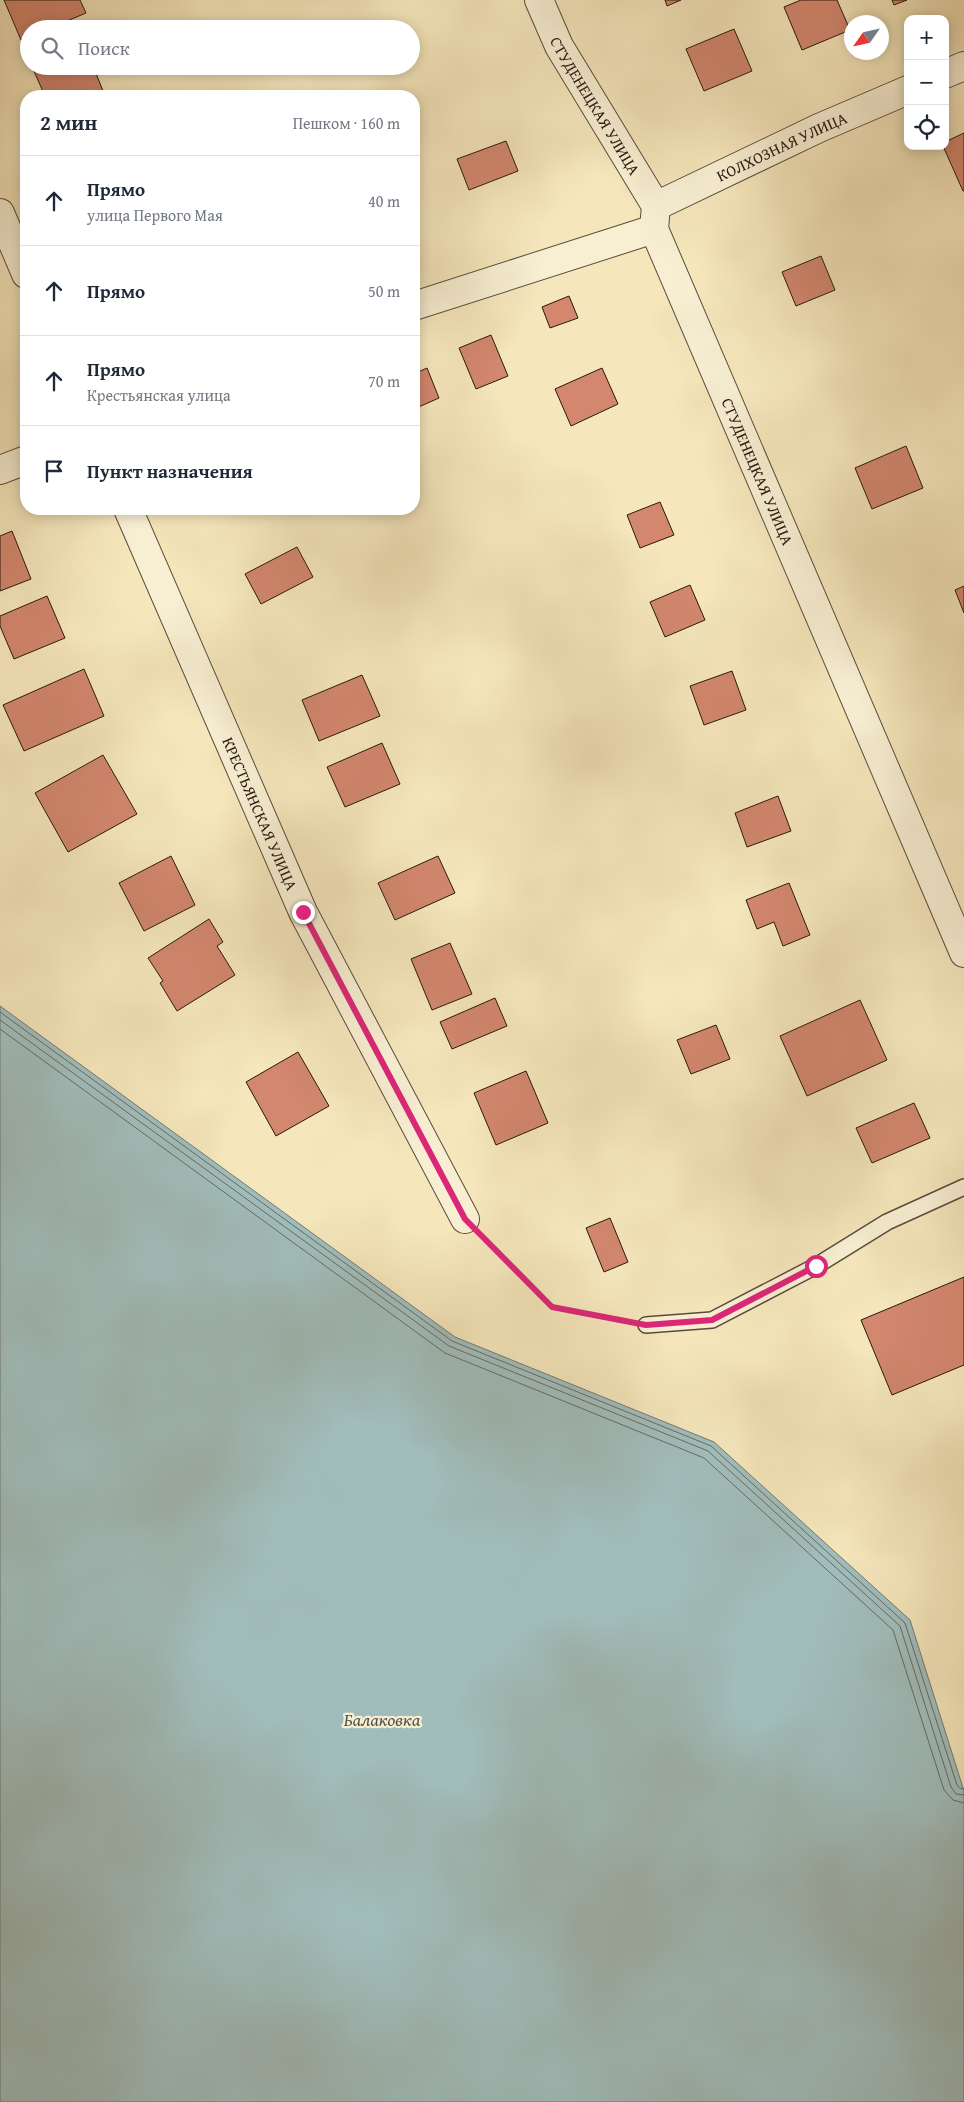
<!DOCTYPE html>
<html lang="ru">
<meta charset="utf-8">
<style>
body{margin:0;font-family:"Gentium Book Plus",serif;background:#f6f6f7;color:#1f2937}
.controls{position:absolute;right:15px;top:15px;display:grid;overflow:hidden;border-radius:10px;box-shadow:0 2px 12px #0003}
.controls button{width:45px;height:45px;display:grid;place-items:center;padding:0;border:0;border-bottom:1px solid #e0e1e3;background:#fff;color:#1f2937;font:25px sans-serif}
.compass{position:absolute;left:844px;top:15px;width:45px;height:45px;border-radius:50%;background:#fff;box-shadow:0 2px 12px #0003;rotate:236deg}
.stop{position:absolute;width:15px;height:15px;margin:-11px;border:4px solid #db2777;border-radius:50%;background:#fff}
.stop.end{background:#db2777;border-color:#fff;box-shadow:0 1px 5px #0008}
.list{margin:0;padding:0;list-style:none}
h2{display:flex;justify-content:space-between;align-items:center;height:65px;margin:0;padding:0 20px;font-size:21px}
h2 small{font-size:16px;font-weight:400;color:#747a83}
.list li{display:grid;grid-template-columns:32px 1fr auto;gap:15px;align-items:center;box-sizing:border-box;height:90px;padding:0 20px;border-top:1px solid #e0e1e3}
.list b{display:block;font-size:19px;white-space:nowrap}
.list p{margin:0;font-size:16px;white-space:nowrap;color:#747a83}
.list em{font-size:16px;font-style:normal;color:#747a83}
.icon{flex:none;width:28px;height:28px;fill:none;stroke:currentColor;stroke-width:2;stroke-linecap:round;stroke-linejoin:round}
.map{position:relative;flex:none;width:964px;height:2102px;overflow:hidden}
.search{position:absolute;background:#fff;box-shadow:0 2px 12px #0003;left:20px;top:20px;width:400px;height:55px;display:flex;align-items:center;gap:12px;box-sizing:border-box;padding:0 18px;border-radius:28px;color:#747a83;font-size:19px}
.panel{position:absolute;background:#fff;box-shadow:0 2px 12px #0003;left:20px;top:90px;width:400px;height:425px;border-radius:20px}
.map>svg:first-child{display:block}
.water{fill:#a1bdbb;stroke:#707b76}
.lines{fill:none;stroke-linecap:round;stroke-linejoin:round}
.shore{stroke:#646b65;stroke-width:1}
.building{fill:#d2876e;stroke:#27190f}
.lane-casing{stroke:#5a4c3a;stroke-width:18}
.street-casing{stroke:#5a4c3a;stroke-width:30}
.path{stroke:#27190f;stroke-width:3;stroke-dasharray:1 2.5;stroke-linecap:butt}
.lane{stroke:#f8efd3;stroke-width:15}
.street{stroke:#f8efd3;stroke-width:28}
.route{stroke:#db2777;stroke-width:6}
.labels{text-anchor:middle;stroke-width:4.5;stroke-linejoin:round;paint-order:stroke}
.street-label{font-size:16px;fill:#27190f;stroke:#f8efd3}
.water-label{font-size:18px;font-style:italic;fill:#52524b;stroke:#f8efd3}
</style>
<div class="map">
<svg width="964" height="2102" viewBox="0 0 964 2102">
<rect width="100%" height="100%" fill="#f5e6bb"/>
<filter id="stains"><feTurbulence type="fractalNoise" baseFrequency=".004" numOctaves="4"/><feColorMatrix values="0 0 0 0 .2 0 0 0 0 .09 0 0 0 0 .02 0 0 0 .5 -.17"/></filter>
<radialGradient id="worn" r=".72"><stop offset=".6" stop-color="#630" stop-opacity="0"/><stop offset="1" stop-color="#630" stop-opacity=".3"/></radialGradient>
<!-- water -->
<path class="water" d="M0 1006 455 1337 714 1442 910 1620 964 1791V2102H0Z"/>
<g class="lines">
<!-- shore -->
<g class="shore">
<path d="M0 1012 452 1341 711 1446 905 1623 957 1785 960 1788 964 1789"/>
<path d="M0 1020 449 1346 708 1451 900 1626 951 1787 956 1794 964 1795"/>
<path d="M0 1029 445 1353 704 1458 893 1630 944 1790 953 1800 964 1803"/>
</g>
</g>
<!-- building -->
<g class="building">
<path d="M4 0H80L86 13 48 29H29V37L21 40Z"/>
<path d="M665 0H681L667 6Z"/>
<path d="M801 0H837L850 30 802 50 784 7Z"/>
<path d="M892 0H907L894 5Z"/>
<path d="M734 29 752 71 704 91 686 49Z"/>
<path d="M40 66H93L105 96H45L33 69Z"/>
<path d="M964 133V191H963L943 146H945V142Z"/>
<path d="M506 141 518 171 469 190 457 159Z"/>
<path d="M821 256 835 290 796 306 782 272Z"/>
<path d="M569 296 578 318 550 328 542 307Z"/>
<path d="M491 335 508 376 476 389 459 348Z"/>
<path d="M427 368 439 398 414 409V374Z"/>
<path d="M602 368 618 404 571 426 555 389Z"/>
<path d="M906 446 923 488 872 509 855 468Z"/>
<path d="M660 502 674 535 640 548 627 515Z"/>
<path d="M12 531 31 579 0 591V536Z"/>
<path d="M297 547 313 577 261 604 245 574Z"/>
<path d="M690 585 705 620 665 637 650 602Z"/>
<path d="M964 586V613L955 590Z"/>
<path d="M47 596 65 638 14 659 0 626V616Z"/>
<path d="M84 669 104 716 24 751 3 705Z"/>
<path d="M732 671 746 710 704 725 690 686Z"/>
<path d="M362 675 380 716 319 741 302 700Z"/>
<path d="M382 743 400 784 345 807 327 767Z"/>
<path d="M103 755 137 814 68 852 35 793Z"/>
<path d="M778 796 791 831 747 847 735 813Z"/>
<path d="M171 856 195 905 144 931 119 883Z"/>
<path d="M438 856 455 893 395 920 378 883Z"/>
<path d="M789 883 810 935 783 946 774 922 757 929 746 900Z"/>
<path d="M209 919 223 942 217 946 235 975 177 1011 160 983 163 981 148 958Z"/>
<path d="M450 943 472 994 432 1010 411 959Z"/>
<path d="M495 998 507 1026 452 1049 440 1022Z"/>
<path d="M860 1000 887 1060 807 1096 780 1036Z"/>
<path d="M716 1025 730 1059 691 1074 677 1040Z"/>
<path d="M298 1052 329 1106 276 1136 246 1082Z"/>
<path d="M526 1071 548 1123 496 1145 474 1093Z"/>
<path d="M914 1103 930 1138 872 1163 856 1128Z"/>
<path d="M610 1218 628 1262 604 1272 586 1228Z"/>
<path d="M964 1277V1365L892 1395 861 1320Z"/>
</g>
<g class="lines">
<!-- lane casing -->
<g class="lane-casing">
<path id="lane" d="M646 1325 712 1320 816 1266 887 1222 964 1187"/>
</g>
<!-- street casing -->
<g class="street-casing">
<g id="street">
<path id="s1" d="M539 0 559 46 656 206 654 229 964 953"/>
<path d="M945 74 964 66"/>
<path id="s2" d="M656 206 819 128 908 90"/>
<path d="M0 213 26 274"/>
<path d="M414 306 654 229"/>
<path d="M0 470 26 460"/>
<path id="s3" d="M128 509 303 912 465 1219"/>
</g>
</g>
<!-- path -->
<path class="path" d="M484 1239 552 1307 624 1321"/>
<!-- lane -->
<use href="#lane" class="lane"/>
<!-- street -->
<use href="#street" class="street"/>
</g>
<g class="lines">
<!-- route -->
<path class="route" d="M303 912 465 1219 552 1307 646 1325 712 1320 816 1266"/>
</g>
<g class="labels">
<!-- street labels -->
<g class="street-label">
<text dy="6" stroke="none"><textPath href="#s1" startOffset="120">СТУДЕНЕЦКАЯ УЛИЦА</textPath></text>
<text dy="6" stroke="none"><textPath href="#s2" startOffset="139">КОЛХОЗНАЯ УЛИЦА</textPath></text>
<text dy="6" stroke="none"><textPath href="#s1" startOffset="524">СТУДЕНЕЦКАЯ УЛИЦА</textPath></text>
<text dy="6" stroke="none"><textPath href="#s3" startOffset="332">КРЕСТЬЯНСКАЯ УЛИЦА</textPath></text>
</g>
<!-- water labels -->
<g class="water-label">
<text x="382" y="1726">Балаковка</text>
</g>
</g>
<rect width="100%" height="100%" filter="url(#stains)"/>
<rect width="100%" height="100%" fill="url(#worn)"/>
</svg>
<div class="controls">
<button>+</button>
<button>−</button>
<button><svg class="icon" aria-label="locate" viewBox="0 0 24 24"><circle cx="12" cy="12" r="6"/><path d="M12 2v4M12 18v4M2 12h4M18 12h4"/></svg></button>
</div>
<svg class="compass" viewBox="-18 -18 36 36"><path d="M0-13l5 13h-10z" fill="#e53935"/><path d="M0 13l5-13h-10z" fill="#747a83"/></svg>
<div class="stop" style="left:816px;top:1266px"></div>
<div class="stop end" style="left:303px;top:912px"></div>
<div class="search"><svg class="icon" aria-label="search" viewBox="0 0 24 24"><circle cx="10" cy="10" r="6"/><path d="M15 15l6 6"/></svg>Поиск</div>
<section class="panel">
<h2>2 мин<small>Пешком · 160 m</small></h2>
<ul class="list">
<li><svg class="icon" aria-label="ahead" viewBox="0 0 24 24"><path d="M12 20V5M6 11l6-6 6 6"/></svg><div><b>Прямо</b><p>улица Первого Мая</p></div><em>40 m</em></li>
<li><svg class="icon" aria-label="ahead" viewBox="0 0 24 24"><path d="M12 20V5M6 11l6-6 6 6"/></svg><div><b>Прямо</b></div><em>50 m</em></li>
<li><svg class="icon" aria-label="ahead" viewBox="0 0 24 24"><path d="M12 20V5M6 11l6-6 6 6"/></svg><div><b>Прямо</b><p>Крестьянская улица</p></div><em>70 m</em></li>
<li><svg class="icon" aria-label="arrive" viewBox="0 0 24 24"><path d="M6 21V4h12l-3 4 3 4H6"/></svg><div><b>Пункт назначения</b></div></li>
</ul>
</section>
</div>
